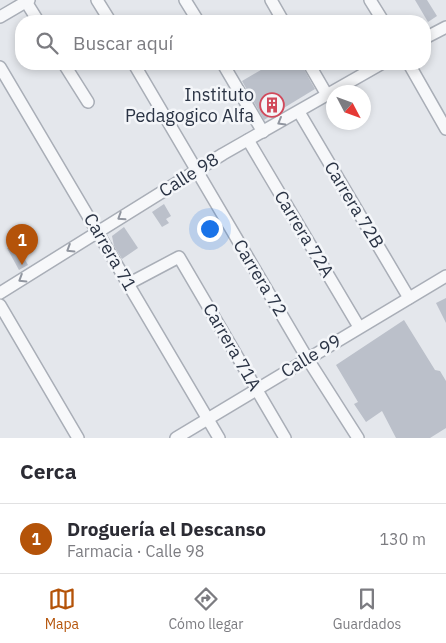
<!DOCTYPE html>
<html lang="es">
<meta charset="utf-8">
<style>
body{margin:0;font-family:"IBM Plex Sans",sans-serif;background:#f7f7f7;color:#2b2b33}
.compass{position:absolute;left:326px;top:85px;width:45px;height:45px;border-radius:50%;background:#fff;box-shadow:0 2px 8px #0003;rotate:131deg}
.you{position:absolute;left:209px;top:228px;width:18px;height:18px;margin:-12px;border:4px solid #fff;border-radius:50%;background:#1a73e8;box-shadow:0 0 0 8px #1a73e833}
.badge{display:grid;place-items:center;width:32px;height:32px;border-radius:50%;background:#b45309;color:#fff;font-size:16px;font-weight:700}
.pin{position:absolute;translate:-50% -41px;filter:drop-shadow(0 1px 2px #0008)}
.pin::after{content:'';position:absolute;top:26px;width:18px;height:15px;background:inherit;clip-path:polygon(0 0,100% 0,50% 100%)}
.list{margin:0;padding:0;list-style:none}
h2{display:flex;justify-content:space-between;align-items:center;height:65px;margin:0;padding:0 20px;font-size:21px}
h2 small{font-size:16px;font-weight:400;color:#7c7c81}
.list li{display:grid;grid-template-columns:32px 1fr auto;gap:15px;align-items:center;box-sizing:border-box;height:70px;padding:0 20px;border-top:1px solid #e1e1e2}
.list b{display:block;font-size:19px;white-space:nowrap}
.list p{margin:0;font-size:16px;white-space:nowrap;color:#7c7c81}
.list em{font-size:16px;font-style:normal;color:#7c7c81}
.icon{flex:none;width:28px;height:28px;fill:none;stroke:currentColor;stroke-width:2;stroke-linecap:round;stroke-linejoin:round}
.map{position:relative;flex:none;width:446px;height:438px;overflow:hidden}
.search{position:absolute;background:#fff;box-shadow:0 2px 8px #0003;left:15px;right:15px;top:15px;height:55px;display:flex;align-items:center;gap:12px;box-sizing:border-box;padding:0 18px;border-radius:20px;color:#7c7c81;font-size:19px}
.sheet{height:135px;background:#fff}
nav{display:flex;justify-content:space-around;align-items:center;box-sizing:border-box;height:70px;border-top:1px solid #e1e1e2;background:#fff;font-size:14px;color:#7c7c81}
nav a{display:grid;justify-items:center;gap:2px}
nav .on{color:#b45309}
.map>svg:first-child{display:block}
.building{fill:#bbc0ca}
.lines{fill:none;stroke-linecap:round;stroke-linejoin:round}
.minor-casing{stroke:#a9aeb7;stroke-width:14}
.minor{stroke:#f7f8fa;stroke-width:11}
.oneway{stroke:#9196a0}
.labels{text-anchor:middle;stroke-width:5;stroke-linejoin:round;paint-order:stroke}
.poi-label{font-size:18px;fill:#2b3445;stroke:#f4f6f9;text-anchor:end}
.street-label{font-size:18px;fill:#2b3445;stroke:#f4f6f9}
</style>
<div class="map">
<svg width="446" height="438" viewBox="0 0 446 438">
<rect width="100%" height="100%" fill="#e4e7ec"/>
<!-- building -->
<g class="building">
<path d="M415 0H427L437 16 428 22Z"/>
<path d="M271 64H301L315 89 264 120 242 81Z"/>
<path d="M164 204 171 216 166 219 169 223 162 227 152 212Z"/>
<path d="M124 227 138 248 122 259 114 246 112 236Z"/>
<path d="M16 243 28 265 19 270 7 248Z"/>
<path d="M446 298V323L436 303Z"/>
<path d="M404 320 435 370 440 371 446 381V428L430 438H396L382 411 366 422 354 404 358 402 336 365Z"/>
</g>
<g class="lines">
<!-- minor casing -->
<g class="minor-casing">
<g id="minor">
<path d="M25 0 38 21"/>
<path d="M97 0 110 21"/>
<path d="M185 0 198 21"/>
<path d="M271 0 283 21"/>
<path d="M370 0 383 21"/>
<path d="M0 17 29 0"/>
<path d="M425 38 446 27"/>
<path d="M64 64 88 102"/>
<path d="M134 64 307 358 358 438"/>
<path d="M223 64 263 132"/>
<path d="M309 64 327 95"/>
<path d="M409 64 446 129"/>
<path d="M0 67 219 438"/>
<path d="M299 112 409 298"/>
<path d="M248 140 359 327"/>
<path d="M128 284 179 257 285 438"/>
<path d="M0 293 223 154 381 64"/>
<path d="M0 305 78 438"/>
<path d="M176 438 446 276"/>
</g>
</g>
<!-- minor -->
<use href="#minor" class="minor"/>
</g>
<!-- one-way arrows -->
<defs><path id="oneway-chevron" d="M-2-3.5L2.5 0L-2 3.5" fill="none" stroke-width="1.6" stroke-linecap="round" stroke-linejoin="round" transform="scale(1.25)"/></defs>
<g class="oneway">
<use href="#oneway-chevron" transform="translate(281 122) rotate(150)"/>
<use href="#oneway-chevron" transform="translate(121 217) rotate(147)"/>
<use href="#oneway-chevron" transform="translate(70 249) rotate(148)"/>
<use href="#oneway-chevron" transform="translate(22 279) rotate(148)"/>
</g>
<!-- icons -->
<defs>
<g id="building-ring" transform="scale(1.25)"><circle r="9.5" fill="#f4f6f9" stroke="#d1495b" stroke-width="1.5"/><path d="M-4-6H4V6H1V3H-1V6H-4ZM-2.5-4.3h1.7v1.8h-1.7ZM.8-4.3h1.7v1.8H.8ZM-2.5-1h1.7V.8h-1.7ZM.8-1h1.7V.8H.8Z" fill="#d1495b"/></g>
</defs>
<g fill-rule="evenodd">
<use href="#building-ring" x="272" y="105"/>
</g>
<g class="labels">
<!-- poi labels -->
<g class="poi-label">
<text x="254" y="101">Instituto<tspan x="254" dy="21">Pedagogico Alfa</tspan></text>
</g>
<!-- street labels -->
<g class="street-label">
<text transform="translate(189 175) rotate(-32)" y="6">Calle 98</text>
<text transform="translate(354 205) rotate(59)" y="6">Carrera 72B</text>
<text transform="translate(304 234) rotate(59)" y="6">Carrera 72A</text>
<text transform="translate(110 252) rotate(60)" y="6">Carrera 71</text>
<text transform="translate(260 278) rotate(59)" y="6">Carrera 72</text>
<text transform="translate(232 347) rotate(60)" y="6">Carrera 71A</text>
<text transform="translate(311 356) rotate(-31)" y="6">Calle 99</text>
</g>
</g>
</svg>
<svg class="compass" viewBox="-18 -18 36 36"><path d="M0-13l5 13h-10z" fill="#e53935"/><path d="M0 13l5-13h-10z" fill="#7c7c81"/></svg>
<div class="you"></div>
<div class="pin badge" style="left:22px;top:265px">1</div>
<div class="search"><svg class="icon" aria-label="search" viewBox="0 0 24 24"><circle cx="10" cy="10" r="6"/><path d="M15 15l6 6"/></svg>Buscar aquí</div>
</div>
<section class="sheet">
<h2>Cerca<small></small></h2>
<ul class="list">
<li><span class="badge">1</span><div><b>Droguería el Descanso</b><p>Farmacia · Calle 98</p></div><em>130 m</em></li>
</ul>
</section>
<nav>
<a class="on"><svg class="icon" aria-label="map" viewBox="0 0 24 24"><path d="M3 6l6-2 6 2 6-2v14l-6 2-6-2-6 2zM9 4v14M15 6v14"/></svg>Mapa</a>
<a><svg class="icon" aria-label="directions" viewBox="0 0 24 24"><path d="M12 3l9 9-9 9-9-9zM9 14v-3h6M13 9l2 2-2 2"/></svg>Cómo llegar</a>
<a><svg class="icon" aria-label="saved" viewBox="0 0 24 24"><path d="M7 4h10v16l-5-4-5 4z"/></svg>Guardados</a>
</nav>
